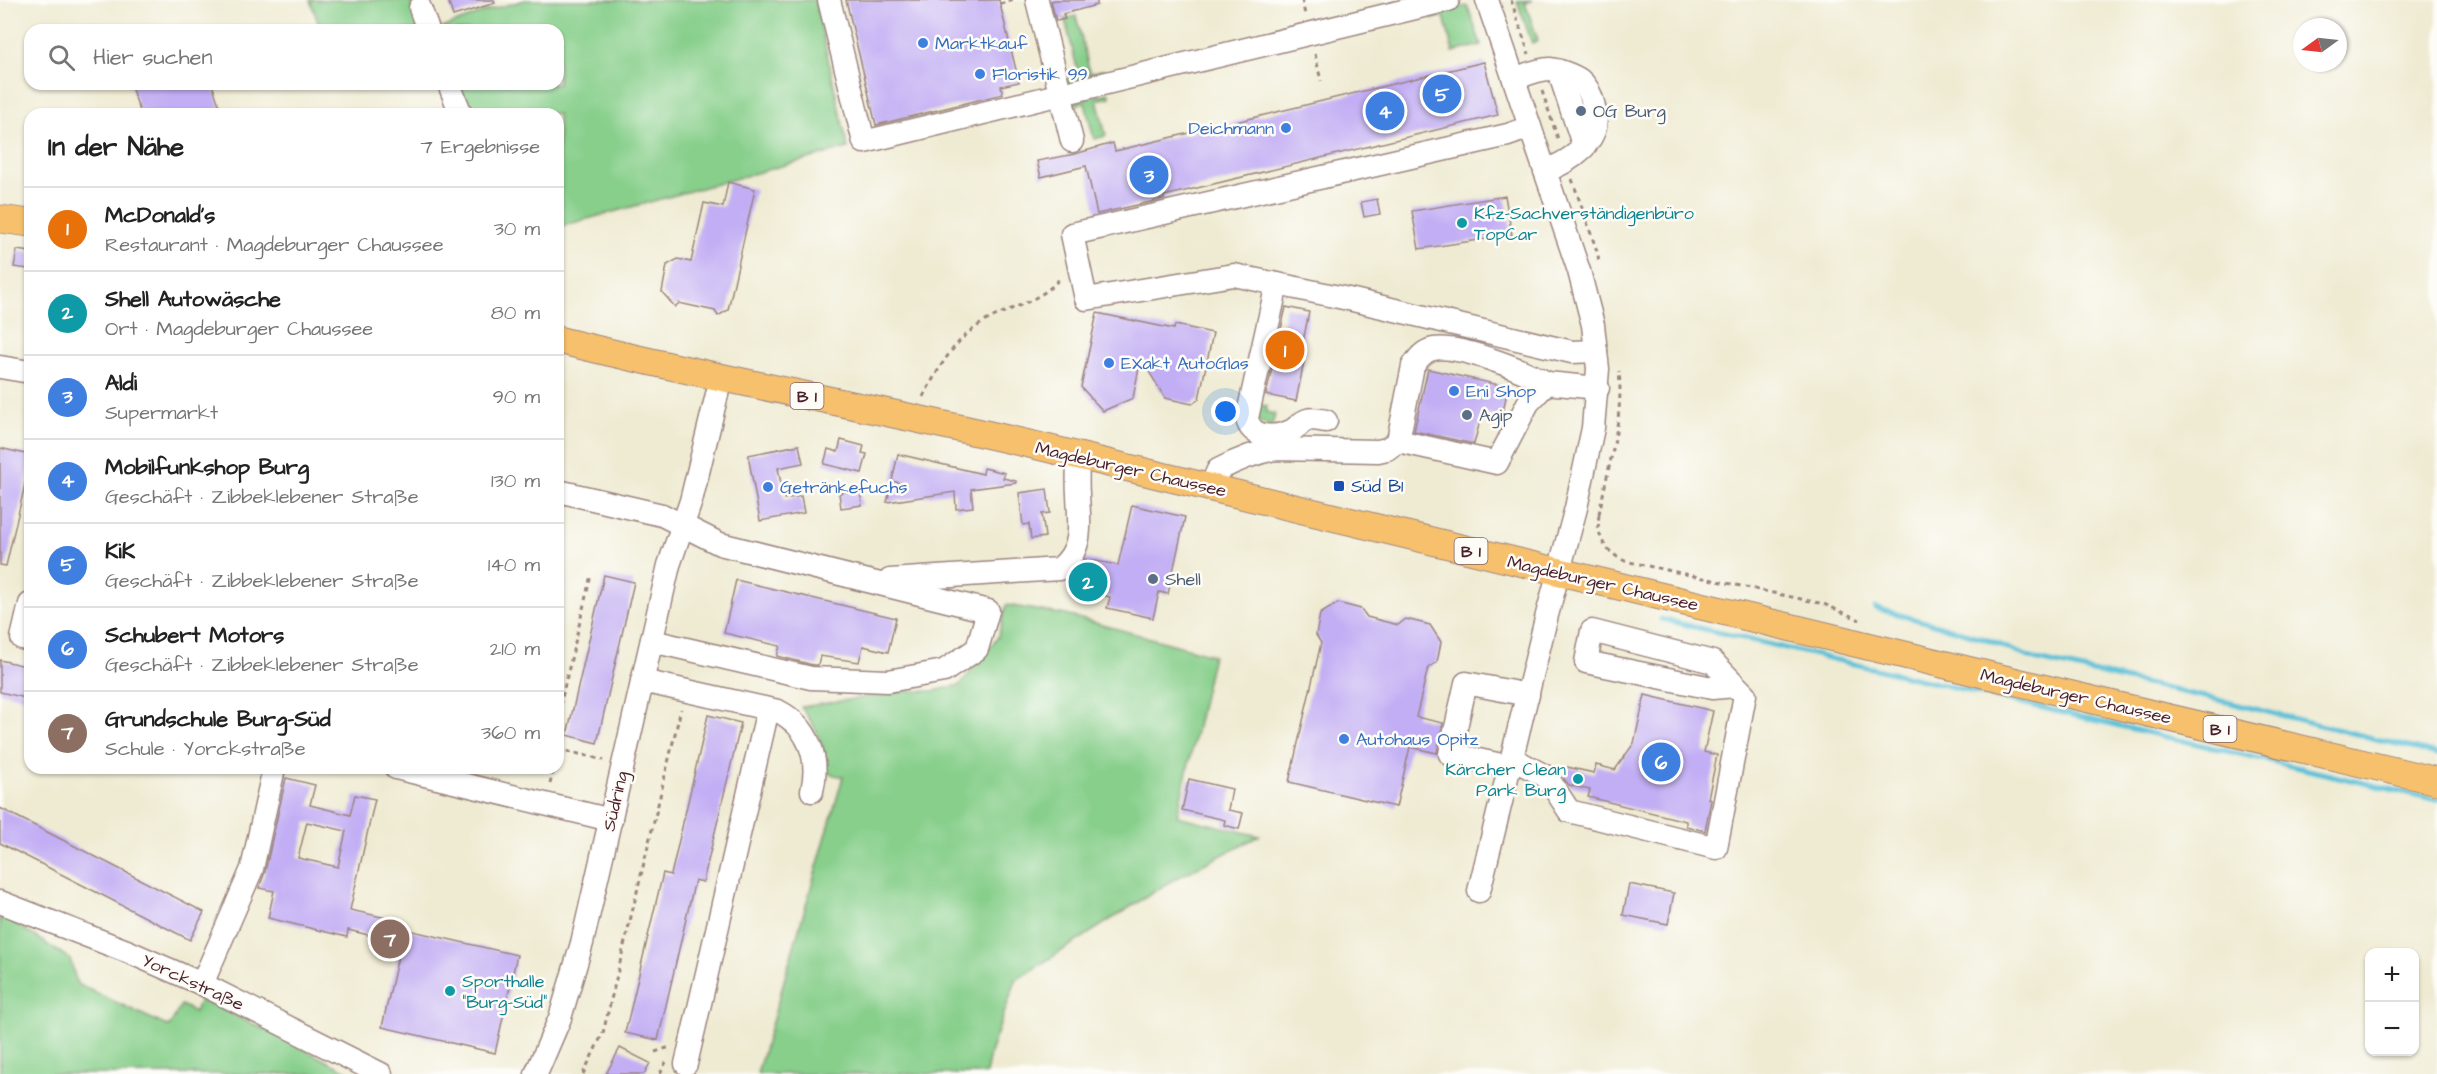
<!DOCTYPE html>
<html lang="de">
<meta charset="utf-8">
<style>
body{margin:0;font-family:"Architects Daughter",sans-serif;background:#f2f2f2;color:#222}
.controls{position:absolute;right:18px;bottom:18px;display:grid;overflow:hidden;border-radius:12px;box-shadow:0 2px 4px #0004}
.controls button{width:54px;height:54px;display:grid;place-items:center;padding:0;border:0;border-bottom:2px solid #e0e0e0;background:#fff;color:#222;font:30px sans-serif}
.compass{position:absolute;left:2293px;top:18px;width:54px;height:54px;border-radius:50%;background:#fff;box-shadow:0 2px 4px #0004;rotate:255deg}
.you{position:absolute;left:1226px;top:412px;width:21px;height:21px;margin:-15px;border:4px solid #fff;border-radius:50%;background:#1a73e8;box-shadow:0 0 0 9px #1a73e833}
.badge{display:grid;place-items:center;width:39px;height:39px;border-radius:50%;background:#0b8043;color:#fff;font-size:20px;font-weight:700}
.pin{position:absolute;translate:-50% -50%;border:3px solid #fff;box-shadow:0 2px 6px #0006}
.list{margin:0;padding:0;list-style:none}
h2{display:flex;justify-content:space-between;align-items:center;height:78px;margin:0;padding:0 24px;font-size:26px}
h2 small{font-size:20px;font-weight:400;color:#767676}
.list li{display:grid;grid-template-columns:39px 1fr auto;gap:18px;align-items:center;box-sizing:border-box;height:84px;padding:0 24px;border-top:2px solid #e0e0e0}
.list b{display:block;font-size:22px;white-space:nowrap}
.list p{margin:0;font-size:20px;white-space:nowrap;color:#767676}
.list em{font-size:20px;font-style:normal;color:#767676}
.icon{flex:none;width:33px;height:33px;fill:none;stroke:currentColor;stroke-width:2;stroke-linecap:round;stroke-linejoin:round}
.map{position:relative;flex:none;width:2437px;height:1074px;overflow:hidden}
.search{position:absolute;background:#fff;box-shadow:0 2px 4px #0004;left:24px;top:24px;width:540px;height:66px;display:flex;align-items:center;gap:15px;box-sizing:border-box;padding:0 21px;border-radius:18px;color:#767676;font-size:22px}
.panel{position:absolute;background:#fff;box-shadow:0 2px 4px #0004;left:24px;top:108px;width:540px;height:666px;border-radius:18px}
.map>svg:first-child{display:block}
.green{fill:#87cf8b;stroke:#68775b;stroke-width:1.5}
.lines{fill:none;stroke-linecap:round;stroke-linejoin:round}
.stream{stroke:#5bc0d8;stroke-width:5}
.building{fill:#c2aef4;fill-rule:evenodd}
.minor-casing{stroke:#9c857f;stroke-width:25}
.major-casing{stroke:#9c857f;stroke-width:29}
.path{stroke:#9c857f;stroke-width:3;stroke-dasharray:4.5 4.5;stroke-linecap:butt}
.minor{stroke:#fff;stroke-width:22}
.major{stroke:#f7c06c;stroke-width:27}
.shop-dot{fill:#3f7fe0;stroke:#fdfcf7;stroke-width:2}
.service-dot{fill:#5c6f8a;stroke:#fdfcf7;stroke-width:2}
.culture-dot{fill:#0f9aa8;stroke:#fdfcf7;stroke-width:2}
.transit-dot{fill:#1a4fb4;stroke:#fdfcf7;stroke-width:2}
.labels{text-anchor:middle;stroke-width:5;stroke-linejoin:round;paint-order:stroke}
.shield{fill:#fdfcf7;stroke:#806168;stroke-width:1.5}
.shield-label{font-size:16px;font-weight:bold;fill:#4a1f2b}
.shop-label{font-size:18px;fill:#366cbe;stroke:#fdfcf7;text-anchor:start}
.service-label{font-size:18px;fill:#4e5e75;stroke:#fdfcf7;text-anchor:start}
.culture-label{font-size:18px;fill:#0d838f;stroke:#fdfcf7;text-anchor:start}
.street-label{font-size:18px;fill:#4a1f2b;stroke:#fdfcf7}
.transit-label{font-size:18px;fill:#164399;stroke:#fdfcf7;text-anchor:start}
</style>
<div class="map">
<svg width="2437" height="1074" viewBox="0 0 2437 1074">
<rect width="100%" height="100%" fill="#fdfcf7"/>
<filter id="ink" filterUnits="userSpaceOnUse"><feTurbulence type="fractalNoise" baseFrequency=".0167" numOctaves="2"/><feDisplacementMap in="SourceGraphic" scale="12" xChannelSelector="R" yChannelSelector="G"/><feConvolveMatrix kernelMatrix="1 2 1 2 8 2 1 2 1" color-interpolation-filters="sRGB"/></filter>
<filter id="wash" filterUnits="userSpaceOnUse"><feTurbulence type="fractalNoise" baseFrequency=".008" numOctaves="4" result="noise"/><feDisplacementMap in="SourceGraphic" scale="24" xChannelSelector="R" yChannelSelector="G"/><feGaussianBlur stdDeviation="1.35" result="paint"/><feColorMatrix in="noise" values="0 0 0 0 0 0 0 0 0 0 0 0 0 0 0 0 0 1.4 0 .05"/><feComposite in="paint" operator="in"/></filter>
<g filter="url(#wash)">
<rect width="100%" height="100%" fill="#efebd3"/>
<!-- green -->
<g class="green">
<path d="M310 0H410L421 30H321Z"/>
<path d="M525 0H815L848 148 558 227V114H466L454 84H558V30H437L489 10Z"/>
<path d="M1533 0 1525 3 1538 40 1532 43 1517 1Z"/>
<path d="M1466 6 1468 7 1481 45 1453 52 1444 16 1432 19 1431 15Z"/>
<path d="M1076 16 1090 73 1103 70 1104 75 1066 84 1065 79 1079 76 1065 19Z"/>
<path d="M1109 93 1110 97 1097 100 1106 136 1094 139 1085 103 1071 106V102Z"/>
<path d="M1259 405 1267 406 1266 412 1275 414 1272 426 1262 424 1256 418Z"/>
<path d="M1006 605 1066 615 1213 655 1177 816 1259 836 1171 881 1016 980 990 1053 986 1074H757L843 777 827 773C825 746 817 728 801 707L907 691H934L960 685 998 637Z"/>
<path d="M0 917 11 921 70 959 77 984 169 1027 181 1005 195 1012 200 999 268 1031 352 1074H0Z"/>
</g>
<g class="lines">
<!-- stream -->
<g class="stream">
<path d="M1875 608C1910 618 1947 627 1982 638 2001 644 2018 654 2038 660L2227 702 2437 754"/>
<path d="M1661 619 2437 800"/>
</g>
</g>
<g id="blocks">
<!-- building -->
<g class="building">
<path d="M448 0H494L495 3 453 16Z"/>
<path d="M846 0H999L1019 82 1001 86 1003 94 876 125Z"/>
<path d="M1055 0H1097V5L1063 14 1065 19 1056 21 1051 1Z"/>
<path d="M1484 62 1498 115 1164 196V199L1097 214 1086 166 1041 177 1037 161 1075 154 1113 143 1115 151Z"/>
<path d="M130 84H212L222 114H141Z"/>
<path d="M728 182 755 189 728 310 718 316 715 311 679 303 675 307 662 292 667 265 678 259 691 262 704 203 723 207Z"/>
<path d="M1505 196 1512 235 1419 249 1412 211Z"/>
<path d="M1377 199 1380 214 1364 217 1361 202Z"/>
<path d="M17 250 30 252 28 269 14 267Z"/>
<path d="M1286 307 1309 312 1299 361 1304 362 1296 401 1266 395Z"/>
<path d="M1097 313 1174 329 1175 325 1213 333 1199 399 1192 404 1165 398 1141 358 1133 398 1103 411 1081 387Z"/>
<path d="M1428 369 1508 387 1502 417 1482 413 1474 444 1414 431Z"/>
<path d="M841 440 864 446 862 453 867 454 862 473 824 464 828 449 838 452Z"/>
<path d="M799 445 803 463 778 468 784 499 801 496 804 513 760 521 748 455Z"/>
<path d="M0 448 30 455V463L6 566 0 565Z"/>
<path d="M898 454 983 474 984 468 1005 473 1003 478 1016 481V483L971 489 973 507 956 509 955 492 887 502 891 486 905 484 892 481Z"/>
<path d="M1047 489 1050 513 1042 514 1045 537 1031 539 1029 524 1023 525 1019 493Z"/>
<path d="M860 490 862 505 841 508 839 493Z"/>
<path d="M1132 505 1185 517 1168 594 1159 592 1153 618 1107 608 1110 597 1075 588 1081 565 1085 559 1118 565Z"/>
<path d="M604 575 634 582 597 743 567 735Z"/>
<path d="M736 580 896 618 888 652 863 646 859 662 820 656 818 665H813L777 656 780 646 724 633Z"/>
<path d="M1338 603 1361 609 1367 617 1398 625 1406 619 1430 625 1441 642 1437 662 1428 668 1416 717 1443 723 1437 753 1410 747 1396 807 1289 782 1321 643 1316 635 1320 614Z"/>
<path d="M0 660 30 667V699L0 692Z"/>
<path d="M1645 695 1713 711 1704 752 1717 755 1708 799 1711 800 1705 831 1686 826V821L1588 797 1590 790 1569 785 1564 779 1567 767 1594 773 1596 765 1615 770 1634 743Z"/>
<path d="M708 715 741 723 703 882 695 880 658 1040 625 1033 663 873 671 875Z"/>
<path d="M286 778 315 785 310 805 350 815 355 795 375 799 350 910 405 922 404 929 517 955 495 1053 382 1027 401 943 348 930 347 937 268 918 274 891 259 888 265 872ZM307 822 346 831 338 867 298 858Z"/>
<path d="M1189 779 1232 789 1228 810 1243 813 1239 829 1224 825 1225 820 1182 810Z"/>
<path d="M0 808 204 912 190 940 0 843Z"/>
<path d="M1629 884 1674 893 1668 924 1623 915Z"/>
<path d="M620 1048 650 1063 644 1074H606Z"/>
</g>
</g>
</g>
<g filter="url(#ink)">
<use href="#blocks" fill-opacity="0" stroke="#9c857f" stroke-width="1.5"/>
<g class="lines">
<!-- minor casing -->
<g class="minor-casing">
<g id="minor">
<path d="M829 0 864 142 1448 0"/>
<path d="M1037 0 1072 141"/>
<path d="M420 8 428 30"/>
<path d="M1559 72 1584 147"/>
<path d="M1514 79C1525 75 1538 69 1550 69 1559 70 1573 75 1580 80 1592 89 1599 118 1594 131 1586 151 1564 164 1545 171"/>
<path d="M449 84 461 114"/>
<path d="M1530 127 1508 135 1072 234 1086 299 1234 275 1353 300 1572 352 1596 351"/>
<path d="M1277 284 1247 418C1250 439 1275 438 1291 431 1297 428 1301 422 1307 420 1313 418 1320 420 1326 421"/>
<path d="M0 367 30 372"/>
<path d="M1398 441 1497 463 1528 403 1547 383 1598 388"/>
<path d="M1210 488 1218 470C1237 460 1254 453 1275 449L1378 451 1387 449 1398 441 1413 366C1418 359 1422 353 1430 350 1453 341 1525 371 1547 383"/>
<path d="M558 491 662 515 720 544 988 611 977 649 944 671 888 681 811 678 652 641"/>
<path d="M890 580 1059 569C1085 548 1079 523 1078 494 1077 481 1078 469 1078 456"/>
<path d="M30 604 22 638 30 640"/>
<path d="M642 681 778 711C809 727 820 758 812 791"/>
<path d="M1513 759 1547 777 1569 811 1716 848 1745 695 1713 662 1592 631 1586 662 1712 688 1736 686"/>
<path d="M1511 767 1450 754 1466 683 1528 695"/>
<path d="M396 768 611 820"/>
<path d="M1479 891 1547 615 1576 508 1593 428 1598 369 1593 325 1579 271 1487 0"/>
<path d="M0 902 129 952 202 984 381 1074"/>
<path d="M202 984 252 869 274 768"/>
<path d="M686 1064 768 709"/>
<path d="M536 1074 560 1018 582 943 669 565 691 501 721 378"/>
</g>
</g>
<!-- major casing -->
<g class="major-casing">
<g id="major">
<path d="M0 219 30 223"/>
<path d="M558 340C731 383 906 413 1079 456 1530 568 1984 674 2437 781"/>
</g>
</g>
<!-- path -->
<g class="path">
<path d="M1302 0 1305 15"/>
<path d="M1511 0 1529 54"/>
<path d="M1000 4 1014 0"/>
<path d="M1315 54 1321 81"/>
<path d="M1542 91 1558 139"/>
<path d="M1572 179 1598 254 1599 264"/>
<path d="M923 397C939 368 954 339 984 322 1011 306 1039 303 1060 278"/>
<path d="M1599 514C1608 467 1624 418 1619 371"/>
<path d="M1599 515C1596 537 1605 552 1625 561L1824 604 1860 620"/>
<path d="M558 714 591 575"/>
<path d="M558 719 562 734 558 749"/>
<path d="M558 749 604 760"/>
<path d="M550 784 554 768"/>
<path d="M655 1052 670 1047"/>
<path d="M583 1074 603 1033 681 709"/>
<path d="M660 1074 666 1062"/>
</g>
<!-- minor -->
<use href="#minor" class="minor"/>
<!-- major -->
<use href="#major" class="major"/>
</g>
</g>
<!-- markers -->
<g class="shop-dot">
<circle cx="923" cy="43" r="6"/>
<circle cx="980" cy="74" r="6"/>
<circle cx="1286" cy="128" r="6"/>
<circle cx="1109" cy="363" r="6"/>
<circle cx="1454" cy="391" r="6"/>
<circle cx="768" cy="487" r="6"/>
<circle cx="1344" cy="739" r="6"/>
</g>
<g class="service-dot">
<circle cx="1581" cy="111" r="6"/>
<circle cx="1467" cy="415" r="6"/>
<circle cx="1153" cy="579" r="6"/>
</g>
<g class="culture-dot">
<circle cx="1462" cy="223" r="6"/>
<circle cx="1578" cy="779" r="6"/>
<circle cx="450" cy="991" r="6"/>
</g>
<rect class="transit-dot" x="1333" y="480" width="12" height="12" rx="3"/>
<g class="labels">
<!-- shield labels -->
<g class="shield">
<rect x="790.5" y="383" width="33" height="26" rx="4.5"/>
<rect x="1454.5" y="538" width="33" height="26" rx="4.5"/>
<rect x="2203.5" y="716" width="33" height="26" rx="4.5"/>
</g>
<g class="shield-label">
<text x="807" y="402">B 1</text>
<text x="1471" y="557">B 1</text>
<text x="2220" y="735">B 1</text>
</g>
<!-- shop labels -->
<g class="shop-label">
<text x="935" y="49">Marktkauf</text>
<text x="992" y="80">Floristik 99</text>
<text x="1274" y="134" text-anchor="end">Deichmann</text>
<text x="1121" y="369">EXakt AutoGlas</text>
<text x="1466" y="397">Eni Shop</text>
<text x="780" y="493">Getränkefuchs</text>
<text x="1356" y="745">Autohaus Opitz</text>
</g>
<!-- service labels -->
<g class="service-label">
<text x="1593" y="117">OG Burg</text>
<text x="1479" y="421">Agip</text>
<text x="1165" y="585">Shell</text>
</g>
<!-- culture labels -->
<g class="culture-label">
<text x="1474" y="219">Kfz-Sachverständigenbüro<tspan x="1474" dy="21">TopCar</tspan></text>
<text x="1566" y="775" text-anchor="end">Kärcher Clean<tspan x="1566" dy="21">Park Burg</tspan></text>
<text x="462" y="987">Sporthalle<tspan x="462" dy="21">"Burg-Süd"</tspan></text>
</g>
<!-- street labels -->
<g class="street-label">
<text transform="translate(1131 469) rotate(13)" y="6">Magdeburger Chaussee</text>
<text transform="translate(1603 583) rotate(13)" y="6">Magdeburger Chaussee</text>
<text transform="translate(2076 696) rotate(13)" y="6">Magdeburger Chaussee</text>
<text transform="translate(615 801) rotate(-77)" y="6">Südring</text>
<text transform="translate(193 982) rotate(25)" y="6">Yorckstraße</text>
</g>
<!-- transit labels -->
<g class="transit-label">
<text x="1351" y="492">Süd B1</text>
</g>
</g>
</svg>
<div class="controls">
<button>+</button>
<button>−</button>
</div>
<svg class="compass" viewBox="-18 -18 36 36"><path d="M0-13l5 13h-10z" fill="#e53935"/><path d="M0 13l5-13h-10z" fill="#767676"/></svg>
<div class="you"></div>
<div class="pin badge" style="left:1285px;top:350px;background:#e8710a">1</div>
<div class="pin badge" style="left:1088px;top:582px;background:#0f9aa8">2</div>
<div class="pin badge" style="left:1149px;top:175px;background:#3f7fe0">3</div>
<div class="pin badge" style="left:1385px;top:111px;background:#3f7fe0">4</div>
<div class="pin badge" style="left:1442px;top:94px;background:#3f7fe0">5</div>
<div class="pin badge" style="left:1661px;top:762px;background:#3f7fe0">6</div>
<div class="pin badge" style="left:390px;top:939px;background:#8d6e63">7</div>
<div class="search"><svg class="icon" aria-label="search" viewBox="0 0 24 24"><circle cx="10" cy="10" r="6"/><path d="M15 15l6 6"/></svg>Hier suchen</div>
<section class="panel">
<h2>In der Nähe<small>7 Ergebnisse</small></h2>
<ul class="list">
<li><span class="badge" style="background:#e8710a">1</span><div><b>McDonald's</b><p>Restaurant · Magdeburger Chaussee</p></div><em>30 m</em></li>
<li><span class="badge" style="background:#0f9aa8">2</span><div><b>Shell Autowäsche</b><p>Ort · Magdeburger Chaussee</p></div><em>80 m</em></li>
<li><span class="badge" style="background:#3f7fe0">3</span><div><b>Aldi</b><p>Supermarkt</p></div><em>90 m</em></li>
<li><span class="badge" style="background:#3f7fe0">4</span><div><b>Mobilfunkshop Burg</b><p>Geschäft · Zibbeklebener Straße</p></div><em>130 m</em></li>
<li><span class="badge" style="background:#3f7fe0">5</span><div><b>KiK</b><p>Geschäft · Zibbeklebener Straße</p></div><em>140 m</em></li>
<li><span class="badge" style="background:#3f7fe0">6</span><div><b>Schubert Motors</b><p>Geschäft · Zibbeklebener Straße</p></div><em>210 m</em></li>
<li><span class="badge" style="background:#8d6e63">7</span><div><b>Grundschule Burg-Süd</b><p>Schule · Yorckstraße</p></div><em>360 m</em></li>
</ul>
</section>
</div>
